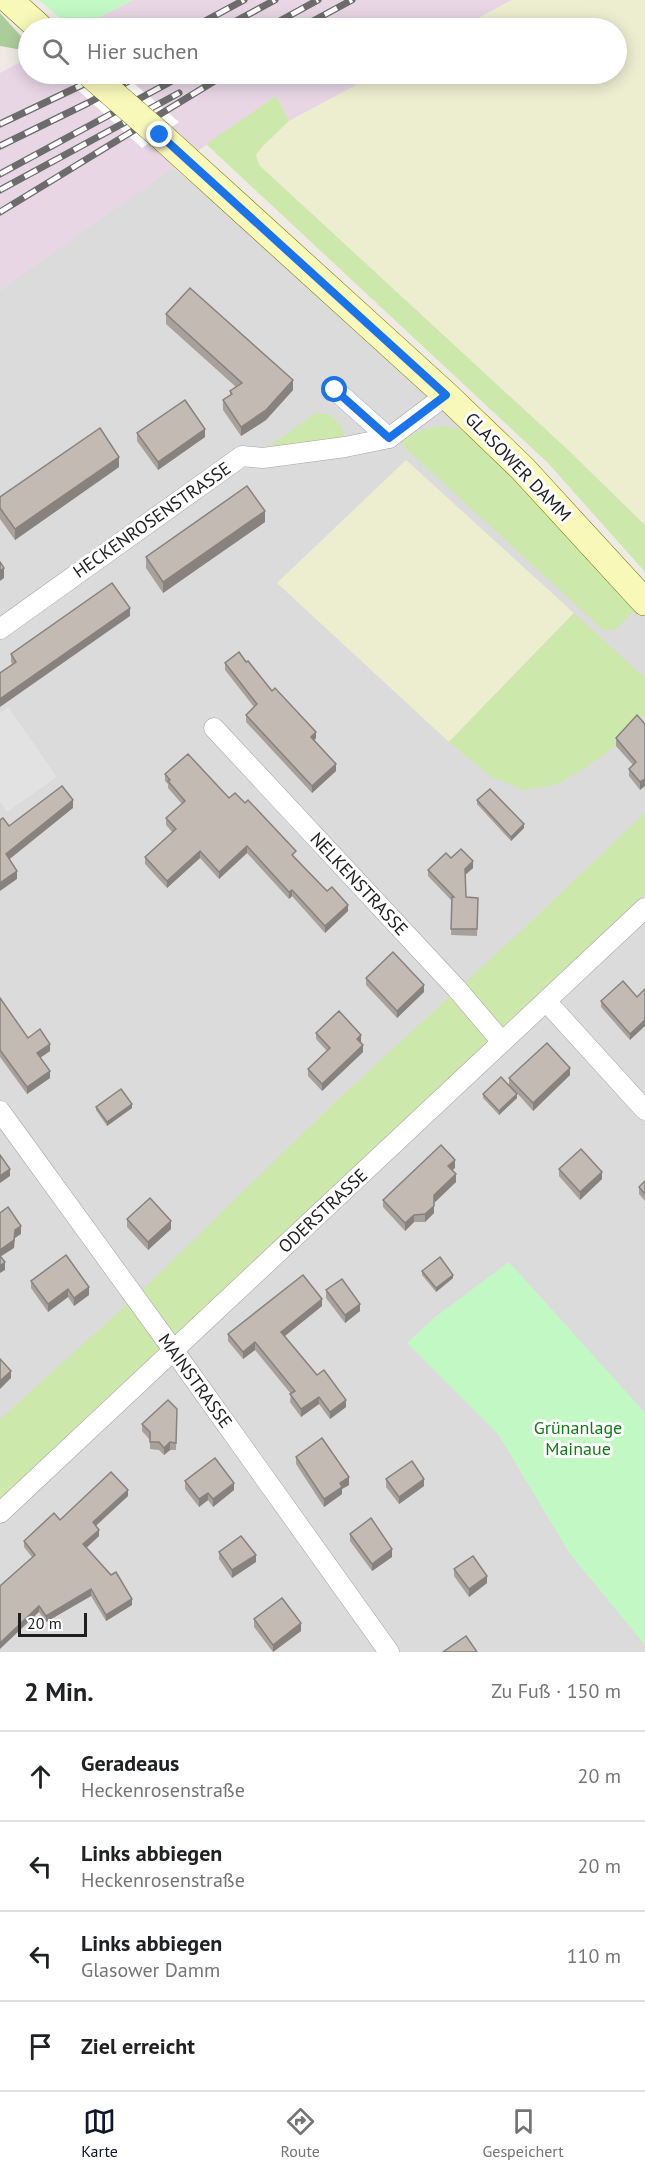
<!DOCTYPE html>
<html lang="de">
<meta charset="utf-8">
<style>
body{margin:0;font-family:"PT Sans",sans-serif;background:#f6f6f6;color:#202124}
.scale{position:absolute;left:18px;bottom:15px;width:69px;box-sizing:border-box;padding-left:6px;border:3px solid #1e1e1e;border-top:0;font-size:16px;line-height:21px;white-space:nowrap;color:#1e1e1e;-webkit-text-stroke:4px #fff;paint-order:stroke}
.stop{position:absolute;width:18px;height:18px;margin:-14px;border:4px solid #1a73e8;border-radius:50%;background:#fff}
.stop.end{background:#1a73e8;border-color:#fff;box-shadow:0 2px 6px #0008}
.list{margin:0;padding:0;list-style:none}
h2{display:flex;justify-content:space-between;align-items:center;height:78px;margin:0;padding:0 24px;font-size:26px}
h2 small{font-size:20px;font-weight:400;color:#757577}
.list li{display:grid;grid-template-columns:39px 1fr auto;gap:18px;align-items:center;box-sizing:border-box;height:90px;padding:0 24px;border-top:2px solid #e0e0e0}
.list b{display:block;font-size:22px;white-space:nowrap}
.list p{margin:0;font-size:20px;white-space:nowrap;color:#757577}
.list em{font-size:20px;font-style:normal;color:#757577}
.icon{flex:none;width:33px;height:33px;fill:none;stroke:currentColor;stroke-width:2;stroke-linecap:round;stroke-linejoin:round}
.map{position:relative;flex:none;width:645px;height:1652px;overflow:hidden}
.search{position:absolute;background:#fff;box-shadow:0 3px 15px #0003;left:18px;right:18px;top:18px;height:66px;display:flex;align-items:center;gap:15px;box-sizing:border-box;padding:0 21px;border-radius:33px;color:#757577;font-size:22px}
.sheet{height:438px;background:#fff}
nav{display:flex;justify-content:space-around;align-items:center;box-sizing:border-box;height:84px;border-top:2px solid #e0e0e0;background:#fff;font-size:16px;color:#757577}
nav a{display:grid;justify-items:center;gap:3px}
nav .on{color:#111827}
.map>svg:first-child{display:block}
.residential{fill:#dcdbdb}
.industrial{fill:#e8d6e5}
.farmland{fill:#ededd0}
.grass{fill:#cce8ab}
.forest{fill:#abcd9a}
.park{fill:#c2f8c4}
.parking{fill:#e2e2e2}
.pier{fill:#fff}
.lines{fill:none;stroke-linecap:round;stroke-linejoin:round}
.street-casing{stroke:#a5a5a5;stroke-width:21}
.secondary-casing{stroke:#6d7307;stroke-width:28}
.street{stroke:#fff;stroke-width:20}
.secondary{stroke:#f8f8b9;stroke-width:27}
.rail-casing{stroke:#6c6c6c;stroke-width:7}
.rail{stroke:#fff;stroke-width:4.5;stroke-dasharray:14;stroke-linecap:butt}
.secondary-bridge-casing{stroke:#6d7307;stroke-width:28;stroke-linecap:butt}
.secondary-bridge{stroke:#f8f8b9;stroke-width:27}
.wall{fill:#a8a09b}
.shaded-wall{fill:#88827e}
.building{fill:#c3bab4;stroke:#88827e;stroke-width:1.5}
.route{stroke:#1a73e8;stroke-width:8}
.labels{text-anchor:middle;stroke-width:6;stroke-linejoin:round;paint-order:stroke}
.street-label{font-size:18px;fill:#1e1e1e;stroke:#fff}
.park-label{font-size:18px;fill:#0d7b11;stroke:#fff}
</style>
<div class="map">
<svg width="645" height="1652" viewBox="0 0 645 1652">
<rect width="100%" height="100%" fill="#efebe4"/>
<!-- residential -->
<path class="residential" d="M173 167 390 354 549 511 645 617V1652H0V290Z"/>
<!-- industrial -->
<g class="industrial">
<path d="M133 0H512L460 28H78Z"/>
<path d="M28 58V74H377L289 121 276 96 0 290V73Z"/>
</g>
<!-- farmland -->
<g class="farmland">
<path d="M512 0H645V525L566 448 259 165 256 156 263 146 289 121 377 74H616V28H460Z"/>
<path d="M406 460 574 613 449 742 277 583Z"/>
</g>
<!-- grass -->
<g class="grass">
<path d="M276 96 289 121 263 146 256 155 259 165 566 448 645 525V572L548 463 206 144Z"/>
<path d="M316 413C333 412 343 425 345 440L265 449Z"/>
<path d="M440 426 468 430 634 605V611L616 629 604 631 399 442 419 431Z"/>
<path d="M574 613 645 678V714L616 746 588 766 556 785 523 790 490 776 449 742Z"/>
<path d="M645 813V894L0 1499V1419L135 1297 332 1105 523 929Z"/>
</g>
<!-- forest -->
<path class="forest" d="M0 13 28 44V51L0 46Z"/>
<!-- park -->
<g class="park">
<path d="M39 0H133L78 28H72Z"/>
<path d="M509 1262 645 1413V1645L570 1554 498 1434 407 1343 434 1318Z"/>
</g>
<!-- parking -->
<path class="parking" d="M8 707 57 777 7 812 0 802V713Z"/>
<!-- pier -->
<path class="pier" d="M60 74H123L179 122 142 148Z"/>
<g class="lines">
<!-- street casing -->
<g class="street-casing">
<g id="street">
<path d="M335 390 389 438"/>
<path d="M0 629 242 456 263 458 345 447 389 438 446 395"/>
<path d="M214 728 457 989 502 1042"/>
<path d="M546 1001 645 1110"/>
<path d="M0 1111 174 1351 389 1652"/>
<path d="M0 1513 645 908"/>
</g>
</g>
<!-- secondary casing -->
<g class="secondary-casing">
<g id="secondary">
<path d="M9 0 40 28"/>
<path d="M160 135 446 395 522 468 645 602"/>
</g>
</g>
<!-- street -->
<use href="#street" class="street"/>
<!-- secondary -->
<use href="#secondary" class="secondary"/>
<!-- rail casing -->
<g class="rail-casing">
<g id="rail">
<path d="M192 28 244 0"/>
<path d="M223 28 275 0"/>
<path d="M267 28 318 0"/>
<path d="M300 28 352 0"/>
<path d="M0 124 105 74"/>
<path d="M0 146 88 103 142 74"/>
<path d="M0 174 185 74"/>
<path d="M0 190 179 93"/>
<path d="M0 212 226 74"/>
</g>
</g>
<!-- rail -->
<use href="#rail" class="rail"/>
<!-- secondary-bridge casing -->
<g class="secondary-bridge-casing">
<path id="secondary-bridge" d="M90 74 160 135"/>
</g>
<!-- secondary-bridge -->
<use href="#secondary-bridge" class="secondary-bridge"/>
</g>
<!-- wall -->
<g class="wall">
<path d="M166 314 293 390 266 420 241 436 223 410V400L230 395V391L236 387 166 324Z"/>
<path d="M137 433 205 437 158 470 137 441Z"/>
<path d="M119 467 15 540 0 519V497Z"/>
<path d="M265 522 163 593 146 568V557Z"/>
<path d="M130 616 12 664 11 662V654Z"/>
<path d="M225 663 272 691 316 738 314 741 336 771 312 793 246 722V715L254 707 225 670Z"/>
<path d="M645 724 640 790 629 776V769L633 765 616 746V738Z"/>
<path d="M165 774 229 798 296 858 327 891 348 911 325 933 292 896 289 899 247 853 219 879 200 858 167 888 145 864V857L172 832 166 825V818L182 804 168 788V784L165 781Z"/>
<path d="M477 800 524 828 511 841 477 804Z"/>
<path d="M451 858 473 868 465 875 466 897 478 898 477 936 451 935 452 901 428 876V870Z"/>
<path d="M366 978 424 992 397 1018 366 985Z"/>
<path d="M637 997 630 1040 601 1007V1001Z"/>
<path d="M0 998 28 1038 50 1051 40 1058 50 1078 27 1094 0 1057Z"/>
<path d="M316 1033 361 1042 360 1043 363 1052 322 1091 308 1076V1069L327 1051 316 1039Z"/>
<path d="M570 1075 533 1111 516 1092 517 1098 499 1115 483 1098V1094L509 1086V1078Z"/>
<path d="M96 1107 132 1108 107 1126 96 1110Z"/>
<path d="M455 1168 452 1170 456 1182 434 1203V1213L425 1222H414L405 1231 383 1207V1200Z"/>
<path d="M559 1169 602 1179 580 1200 559 1176Z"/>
<path d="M645 1181V1201L639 1194V1187Z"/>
<path d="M127 1219 171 1229 148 1250 127 1227Z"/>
<path d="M422 1271 453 1278 436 1292 422 1275Z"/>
<path d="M31 1281 89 1295 74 1306 68 1297 48 1312 31 1288Z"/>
<path d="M326 1290 360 1311 345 1323 326 1298Z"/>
<path d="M322 1306 285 1336 317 1375 346 1407 330 1419 319 1404 301 1417 290 1402 291 1394 255 1350 243 1359 228 1341V1334Z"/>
<path d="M177 1409 176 1450H170L164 1455 159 1450 150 1449V1440L142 1431V1424Z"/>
<path d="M296 1457 349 1485 342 1489V1494L324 1507 296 1464Z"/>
<path d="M386 1479 424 1486 399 1504 386 1487Z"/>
<path d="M185 1481 234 1490 213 1507 208 1500 199 1507 185 1489Z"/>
<path d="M128 1496 96 1526 99 1536 86 1548 132 1605 106 1621 91 1596 46 1622 39 1612 32 1557 24 1547V1541L60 1520Z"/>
<path d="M350 1534 392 1557 372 1571 350 1541Z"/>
<path d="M219 1552 256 1562 232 1578 219 1559Z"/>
<path d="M454 1569 487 1583 469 1597 454 1576Z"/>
<path d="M254 1619 301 1631 273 1652 254 1627Z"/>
</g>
<!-- shaded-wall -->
<g class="shaded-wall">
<path d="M293 380V390L266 420 241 436V427Z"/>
<path d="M205 429V437L158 470V462Z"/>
<path d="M119 457V467L15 540V529Z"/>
<path d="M265 511V522L163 593V582Z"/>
<path d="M4 568V578L0 581V571Z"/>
<path d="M130 608V616L0 707V699Z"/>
<path d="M316 732V738L311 744V737Z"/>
<path d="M336 764V771L312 793V786Z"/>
<path d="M645 779V786L640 790V782Z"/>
<path d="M73 800V808L6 862V854Z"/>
<path d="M524 824V828L511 841V837Z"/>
<path d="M247 846V853L219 879V872Z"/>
<path d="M200 851V858L167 888V881Z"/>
<path d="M473 861V868L465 875V869Z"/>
<path d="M17 871V879L0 891V883Z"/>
<path d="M292 890V896L289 899V892Z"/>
<path d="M348 905V911L325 933V926Z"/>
<path d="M424 985V992L397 1018V1011Z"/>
<path d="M645 1020V1026L630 1040V1034Z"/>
<path d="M361 1035V1042L357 1046V1039Z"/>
<path d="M50 1044V1051L37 1060V1053Z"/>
<path d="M363 1045V1052L322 1091V1084Z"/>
<path d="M570 1068V1075L533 1111V1103Z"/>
<path d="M50 1071V1078L27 1094V1087Z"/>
<path d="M517 1094V1098L499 1115V1111Z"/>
<path d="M132 1104V1108L107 1126V1122Z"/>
<path d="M455 1160V1168L448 1174V1166Z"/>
<path d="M10 1169V1176L0 1183V1176Z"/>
<path d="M602 1172V1179L580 1200V1192Z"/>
<path d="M456 1174V1182L434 1203V1195Z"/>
<path d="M434 1206V1213L425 1222V1214Z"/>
<path d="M414 1215V1222L405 1231V1223Z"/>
<path d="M171 1221V1229L148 1250V1242Z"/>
<path d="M21 1226V1234L15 1238 14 1248 0 1257V1250L15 1230Z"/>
<path d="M5 1262V1270L0 1273V1266Z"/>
<path d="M453 1275V1278L436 1292V1288Z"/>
<path d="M89 1287V1295L74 1306V1298Z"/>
<path d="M68 1289V1297L48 1312V1304Z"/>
<path d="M322 1299V1306L281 1339V1332Z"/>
<path d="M360 1304V1311L345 1323V1315Z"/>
<path d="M255 1342V1350L243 1359V1352Z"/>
<path d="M11 1371V1378L0 1389V1381Z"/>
<path d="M319 1397V1404L301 1417V1409Z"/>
<path d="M346 1400V1407L330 1419V1412Z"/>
<path d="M170 1442V1450L164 1455V1448Z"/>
<path d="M349 1477V1485L342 1489V1494L324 1507V1499L340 1483Z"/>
<path d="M424 1479V1486L399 1504V1497Z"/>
<path d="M234 1483V1490L213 1507V1499Z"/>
<path d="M128 1490V1496L93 1528V1522Z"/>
<path d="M208 1493V1500L199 1507V1499Z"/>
<path d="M99 1530V1536L83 1551V1544Z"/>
<path d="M392 1549V1557L372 1571V1564Z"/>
<path d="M256 1555V1562L232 1578V1570Z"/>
<path d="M487 1576V1583L469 1597V1589Z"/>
<path d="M91 1589V1596L46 1622V1616Z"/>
<path d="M132 1599V1605L106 1621V1615Z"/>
<path d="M39 1606V1612L0 1649V1643Z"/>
<path d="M301 1623V1631L273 1652V1645Z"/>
</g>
<!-- building -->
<g class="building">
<path d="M190 288 293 380 266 410 241 427 223 400 232 394 230 391 242 383 166 314Z"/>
<path d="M185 400 205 429 158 462 137 433Z"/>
<path d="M100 428 119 457 15 529 0 508V497Z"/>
<path d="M247 486 265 511 163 582 146 557Z"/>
<path d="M0 562 4 568 0 571Z"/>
<path d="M112 583 130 608 0 699V673L16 662 11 654Z"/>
<path d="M239 652 246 662 248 661 272 691 275 688 316 732 311 737 336 764 312 786 246 715 257 704 225 663Z"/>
<path d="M637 715 645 724V779L640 782 629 769 636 762 616 738Z"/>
<path d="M188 754 229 798 235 793 245 803 248 800 296 851 292 855 327 891 332 887 348 905 325 926 292 890 289 892 247 846 219 872 200 851 167 881 145 857 176 829 166 818 185 801 168 781 170 780 165 774Z"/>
<path d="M62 786 73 800 6 854 17 871 0 883V820L3 818 9 826Z"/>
<path d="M490 789 524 824 511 837 477 800Z"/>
<path d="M461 849 473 861 465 869 466 897 478 898 477 929H451L452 897H454L428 870 446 853 451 858Z"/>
<path d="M393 952 424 985 397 1011 366 978Z"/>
<path d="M623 981 637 997 645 989V1020L630 1034 601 1001Z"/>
<path d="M0 998 28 1038 40 1029 50 1044 37 1053 50 1071 27 1087 0 1050Z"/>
<path d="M339 1011 361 1035 357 1039 363 1045 322 1084 308 1069 330 1048 316 1033Z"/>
<path d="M547 1043 570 1068 533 1103 509 1078Z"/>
<path d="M501 1077 517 1094 499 1111 483 1094Z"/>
<path d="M121 1089 132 1104 107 1122 96 1107Z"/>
<path d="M441 1145 455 1160 448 1166 456 1174 434 1195V1206L425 1214 414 1215 405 1223 383 1200Z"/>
<path d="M581 1149 602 1172 580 1192 559 1169Z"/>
<path d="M0 1155 10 1169 0 1176Z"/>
<path d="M645 1181V1194L639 1187Z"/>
<path d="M150 1198 171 1221 148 1242 127 1219Z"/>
<path d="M8 1207 21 1226 15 1230 14 1240 0 1250V1213Z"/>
<path d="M66 1255 89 1287 74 1298 68 1289 48 1304 31 1281Z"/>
<path d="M0 1256 5 1262 0 1266Z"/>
<path d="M440 1257 453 1275 436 1288 422 1271Z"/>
<path d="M303 1275 322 1299 281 1332 317 1375 324 1370 346 1400 330 1412 319 1397 301 1409 290 1394 295 1391 255 1342 243 1352 228 1334Z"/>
<path d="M342 1279 360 1304 345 1315 326 1290Z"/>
<path d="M0 1359 11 1371 0 1381Z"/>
<path d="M168 1400 177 1409 176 1443 170 1442 164 1448 159 1442H150V1432L142 1424Z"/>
<path d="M322 1438 349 1477 340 1483 342 1487 324 1499 296 1457Z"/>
<path d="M215 1458 234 1483 213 1499 208 1493 199 1499 185 1481Z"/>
<path d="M412 1461 424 1479 399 1497 386 1479Z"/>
<path d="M111 1472 128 1490 93 1522 99 1530 83 1544 111 1575 116 1572 132 1599 106 1615 91 1589 46 1616 39 1606 0 1643V1586L35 1555 24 1541 54 1513 60 1520Z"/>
<path d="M371 1518 392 1549 372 1564 350 1534Z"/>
<path d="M241 1536 256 1555 232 1570 219 1552Z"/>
<path d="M473 1556 487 1576 469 1589 454 1569Z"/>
<path d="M282 1598 301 1623 273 1645 254 1619Z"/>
<path d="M466 1636 477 1652H443Z"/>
</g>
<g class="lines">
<!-- route -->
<path class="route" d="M160 135 446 395 389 438 335 390"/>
</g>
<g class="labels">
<!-- street labels -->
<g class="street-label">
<text transform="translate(518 467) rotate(46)" y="6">GLASOWER DAMM</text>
<text transform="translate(152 520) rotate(-35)" y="6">HECKENROSENSTRASSE</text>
<text transform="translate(359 884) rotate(47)" y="6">NELKENSTRASSE</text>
<text transform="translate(323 1211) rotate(-43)" y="6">ODERSTRASSE</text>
<text transform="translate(195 1381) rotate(54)" y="6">MAINSTRASSE</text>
</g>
<!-- park labels -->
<g class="park-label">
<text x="578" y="1434">Grünanlage<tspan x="578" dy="21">Mainaue</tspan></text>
</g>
</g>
</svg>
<div class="scale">20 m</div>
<div class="stop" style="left:335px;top:390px"></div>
<div class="stop end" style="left:160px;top:135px"></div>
<div class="search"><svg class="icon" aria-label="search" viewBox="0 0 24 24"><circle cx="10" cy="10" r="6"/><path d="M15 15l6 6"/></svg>Hier suchen</div>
</div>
<section class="sheet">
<h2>2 Min.<small>Zu Fuß · 150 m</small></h2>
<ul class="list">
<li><svg class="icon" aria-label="ahead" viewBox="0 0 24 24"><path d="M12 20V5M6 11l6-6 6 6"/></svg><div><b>Geradeaus</b><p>Heckenrosenstraße</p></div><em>20 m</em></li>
<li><svg class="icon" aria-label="left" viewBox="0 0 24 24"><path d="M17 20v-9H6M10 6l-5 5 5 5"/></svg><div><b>Links abbiegen</b><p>Heckenrosenstraße</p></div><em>20 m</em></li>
<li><svg class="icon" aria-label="left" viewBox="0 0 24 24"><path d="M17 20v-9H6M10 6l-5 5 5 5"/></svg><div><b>Links abbiegen</b><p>Glasower Damm</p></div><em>110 m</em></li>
<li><svg class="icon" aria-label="arrive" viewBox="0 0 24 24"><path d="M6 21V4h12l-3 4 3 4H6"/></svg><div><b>Ziel erreicht</b></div></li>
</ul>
</section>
<nav>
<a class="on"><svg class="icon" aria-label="map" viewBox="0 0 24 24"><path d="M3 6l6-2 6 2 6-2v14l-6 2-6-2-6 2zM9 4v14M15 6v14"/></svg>Karte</a>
<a><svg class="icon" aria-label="directions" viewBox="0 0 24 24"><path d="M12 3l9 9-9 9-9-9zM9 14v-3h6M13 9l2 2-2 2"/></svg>Route</a>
<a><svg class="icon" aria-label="saved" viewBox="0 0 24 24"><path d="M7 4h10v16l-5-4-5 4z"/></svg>Gespeichert</a>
</nav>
